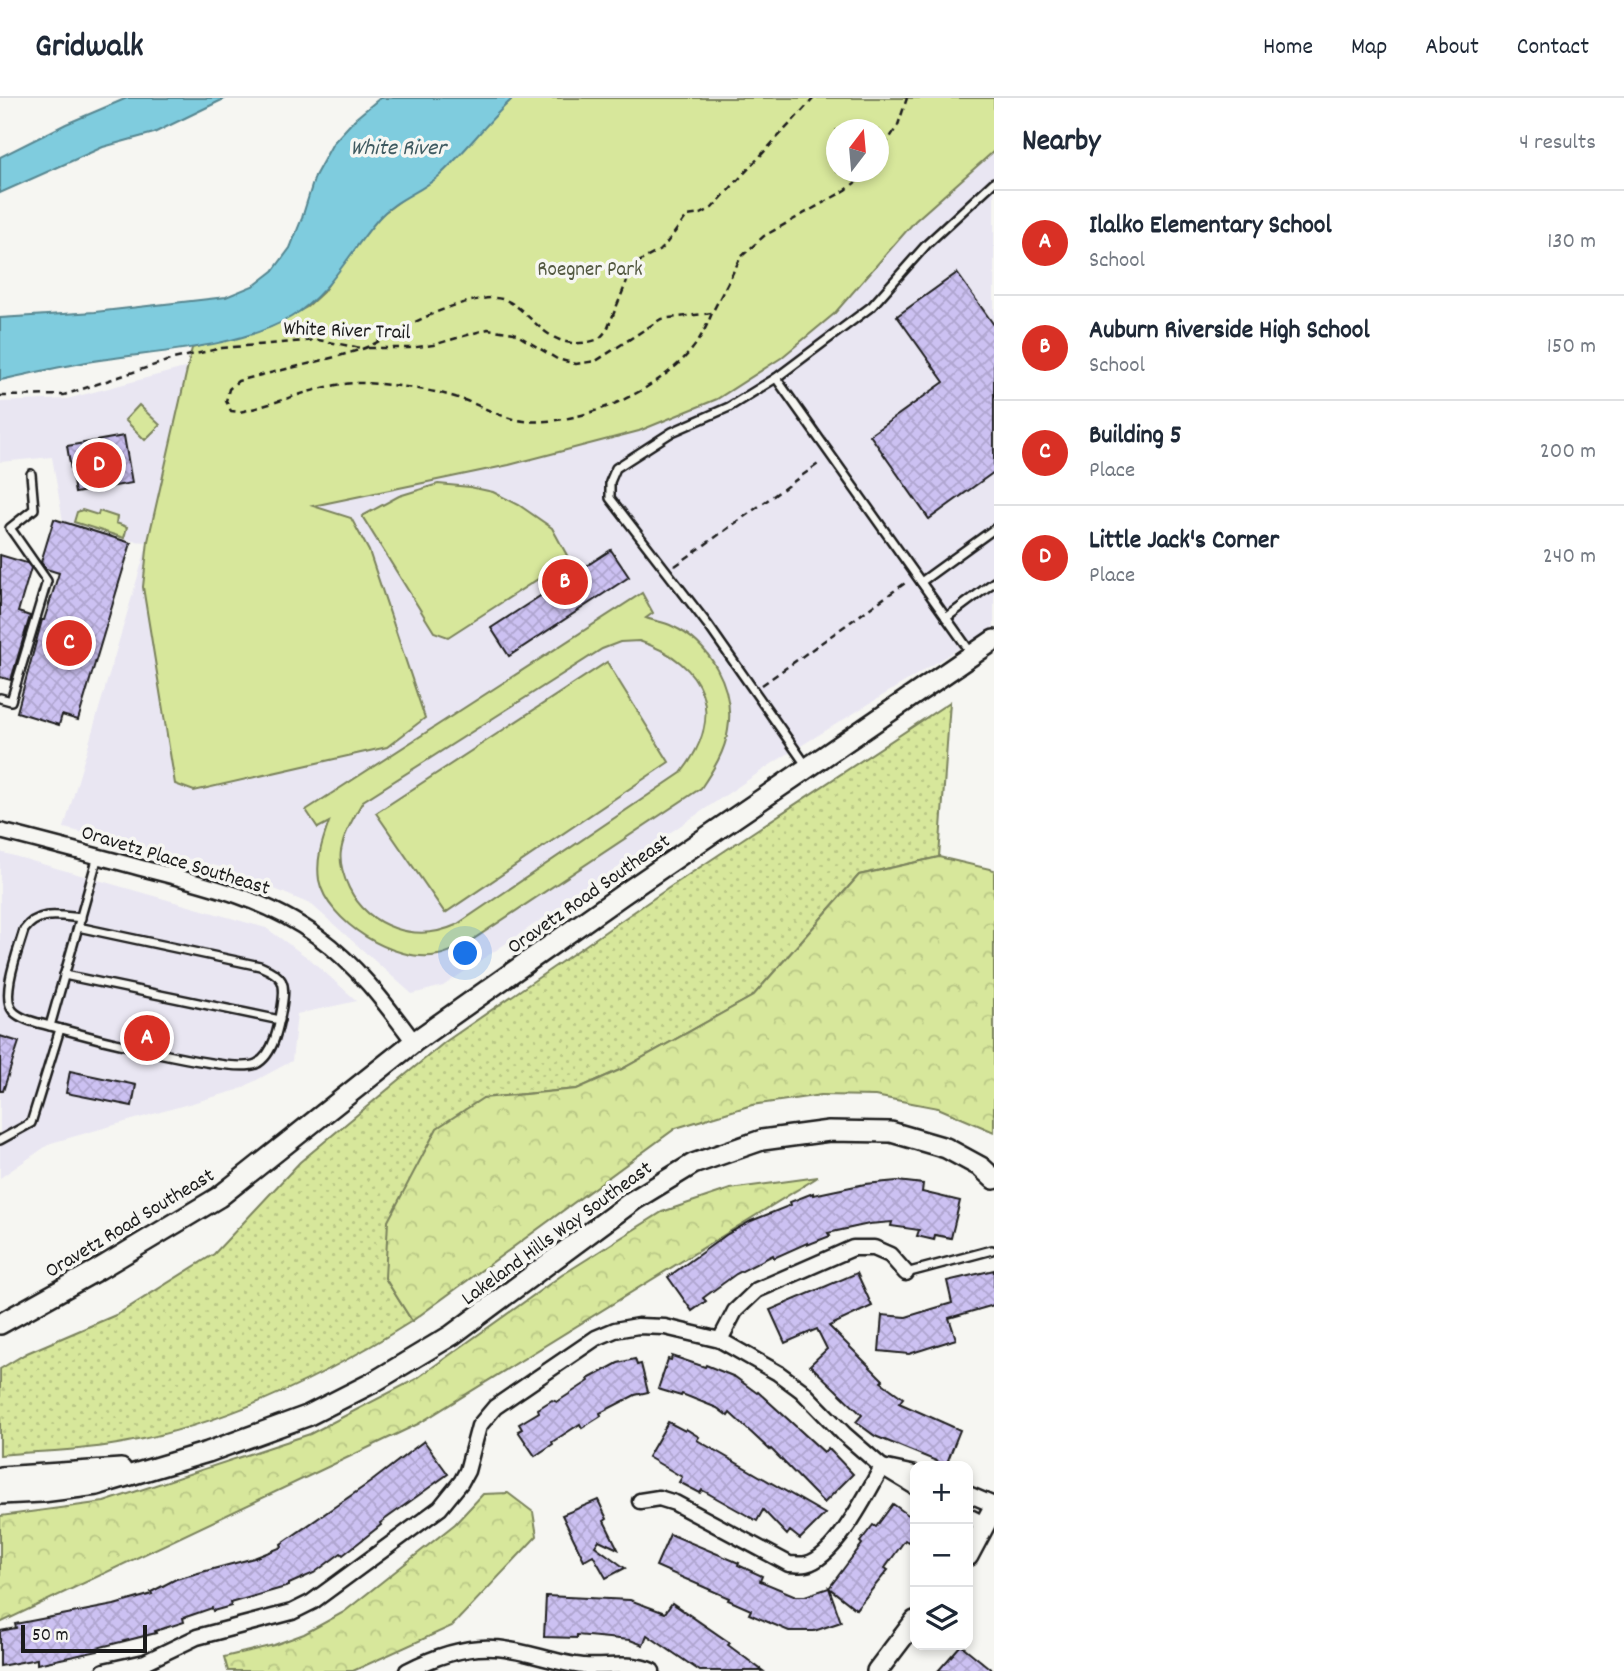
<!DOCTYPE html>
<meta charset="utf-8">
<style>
body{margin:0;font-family:Dekko,sans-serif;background:#f6f6f7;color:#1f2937}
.controls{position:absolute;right:21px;bottom:21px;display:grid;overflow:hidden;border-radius:14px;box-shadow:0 4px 10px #0003}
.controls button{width:63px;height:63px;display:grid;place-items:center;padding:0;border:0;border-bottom:2px solid #e0e1e3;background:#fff;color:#1f2937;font:35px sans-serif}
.compass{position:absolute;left:826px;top:21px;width:63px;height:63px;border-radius:50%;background:#fff;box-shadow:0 4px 10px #0003;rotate:16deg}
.scale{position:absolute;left:21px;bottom:18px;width:126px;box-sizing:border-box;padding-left:7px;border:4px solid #1c1c1c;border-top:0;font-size:19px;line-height:24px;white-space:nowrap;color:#1c1c1c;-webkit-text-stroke:5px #f6f6f2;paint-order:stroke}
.you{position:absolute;left:466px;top:856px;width:24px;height:24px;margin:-18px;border:5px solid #fff;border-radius:50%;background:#1a73e8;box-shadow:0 0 0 10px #1a73e833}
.badge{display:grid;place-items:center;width:46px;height:46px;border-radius:50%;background:#d93025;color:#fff;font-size:23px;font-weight:700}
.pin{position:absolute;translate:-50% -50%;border:4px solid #fff;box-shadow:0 2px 7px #0006}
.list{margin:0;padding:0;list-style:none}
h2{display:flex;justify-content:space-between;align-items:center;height:91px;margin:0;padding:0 28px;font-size:30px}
h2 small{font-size:23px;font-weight:400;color:#747a83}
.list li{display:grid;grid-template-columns:46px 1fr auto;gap:21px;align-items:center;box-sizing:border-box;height:105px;padding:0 28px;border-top:2px solid #e0e1e3}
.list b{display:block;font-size:26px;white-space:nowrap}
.list p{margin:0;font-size:23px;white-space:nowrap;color:#747a83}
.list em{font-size:23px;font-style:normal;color:#747a83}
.icon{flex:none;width:38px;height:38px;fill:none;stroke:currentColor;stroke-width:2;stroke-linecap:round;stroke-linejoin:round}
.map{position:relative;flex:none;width:994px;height:1573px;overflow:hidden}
header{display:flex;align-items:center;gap:42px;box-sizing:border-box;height:98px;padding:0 35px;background:#fff;border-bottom:2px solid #e0e1e3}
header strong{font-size:33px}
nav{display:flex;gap:38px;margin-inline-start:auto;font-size:24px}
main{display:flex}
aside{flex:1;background:#fff}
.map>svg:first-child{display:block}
.built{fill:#e9e6f2}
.grass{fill:url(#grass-dots);stroke:#7a825c;stroke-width:2}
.forest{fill:url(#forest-crowns);stroke:#7a825c;stroke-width:2}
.green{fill:#d7e79b;stroke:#7a825c;stroke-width:2;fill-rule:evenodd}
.water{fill:#7fccde;stroke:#578690;stroke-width:2}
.building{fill:url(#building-cross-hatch);stroke:#1c1c1c;stroke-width:2}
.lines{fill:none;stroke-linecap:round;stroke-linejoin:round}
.lane-casing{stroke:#1c1c1c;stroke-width:12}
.street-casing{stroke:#1c1c1c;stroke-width:19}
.secondary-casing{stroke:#1c1c1c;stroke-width:24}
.path{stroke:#1c1c1c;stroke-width:2.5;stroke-dasharray:7 5;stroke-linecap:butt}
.lane{stroke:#f6f6f2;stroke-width:7}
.street{stroke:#f6f6f2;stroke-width:14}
.secondary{stroke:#f6f6f2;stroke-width:19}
.labels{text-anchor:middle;stroke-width:7;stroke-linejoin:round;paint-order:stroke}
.park-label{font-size:21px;fill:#545942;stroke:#f6f6f2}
.street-label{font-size:21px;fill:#1c1c1c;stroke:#f6f6f2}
.water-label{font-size:23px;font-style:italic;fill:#3f5a60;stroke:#f6f6f2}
</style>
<header>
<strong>Gridwalk</strong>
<nav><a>Home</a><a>Map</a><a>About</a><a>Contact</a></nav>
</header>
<main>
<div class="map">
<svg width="994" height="1573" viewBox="0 0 994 1573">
<defs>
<pattern id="grass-dots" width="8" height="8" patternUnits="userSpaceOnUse" patternTransform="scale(1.75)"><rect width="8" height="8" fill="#d7e79b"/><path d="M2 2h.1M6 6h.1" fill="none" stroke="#b8c685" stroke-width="1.8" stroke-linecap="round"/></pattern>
<pattern id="forest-crowns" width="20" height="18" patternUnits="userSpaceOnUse" patternTransform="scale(1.75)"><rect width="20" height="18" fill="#d7e79b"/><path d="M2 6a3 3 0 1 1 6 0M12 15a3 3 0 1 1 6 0" fill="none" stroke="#b8c685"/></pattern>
<pattern id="building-cross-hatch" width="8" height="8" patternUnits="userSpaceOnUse" patternTransform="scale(1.75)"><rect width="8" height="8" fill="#ccc1f2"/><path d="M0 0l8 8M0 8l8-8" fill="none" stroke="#afa5cf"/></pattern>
</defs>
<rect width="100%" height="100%" fill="#f6f6f2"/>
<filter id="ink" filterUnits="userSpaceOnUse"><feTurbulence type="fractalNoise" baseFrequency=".0143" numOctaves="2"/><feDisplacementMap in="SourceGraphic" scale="14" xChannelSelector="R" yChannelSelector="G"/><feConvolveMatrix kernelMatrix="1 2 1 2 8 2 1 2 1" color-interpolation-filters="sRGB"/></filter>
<g filter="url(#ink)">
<!-- built -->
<g class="built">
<path d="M994 53V529L773 665 443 888 412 896 312 807 228 771 64 730 148 444 132 443 63 423 52 359 0 364V304L67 301 188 269 148 442 717 301 781 260 834 216 915 123Z"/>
<path d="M0 754 266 830 311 862 357 903 297 916 292 963 238 992 51 1045 0 1080Z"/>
</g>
<!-- grass -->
<path class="grass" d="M950 604 939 759 859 777 753 898 622 971 577 991 483 1000 385 1180 412 1223C324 1279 226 1326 123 1345 83 1353 40 1353 0 1357V1271L27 1255 118 1216 214 1156 300 1064 445 944 673 787Z"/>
<!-- forest -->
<g class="forest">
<path d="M939 759 994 772V1034L938 1010 875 998 821 997 752 1007 676 1030 412 1223 385 1180 388 1123 437 1030 483 1000 577 991 622 971 753 898 859 777Z"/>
<path d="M818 1079 418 1326 0 1525V1418L104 1404 310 1336 416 1281 562 1177 662 1114 730 1091Z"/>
<path d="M508 1395 533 1414 537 1438 452 1528 353 1573H228L224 1559 274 1547 304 1536 344 1514 455 1426 483 1396Z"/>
</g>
<!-- green -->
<g class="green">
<path d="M513 0H994V53L915 123 834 216 781 260 717 301 639 333 509 367 313 408 351 420 369 453 425 620 387 649 194 693 175 686 143 489 148 443 192 250 270 229 307 209 323 194 350 155 381 117 408 97ZM836 32H878V74H836Z"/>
<path d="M139 307 160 327 145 342 125 322Z"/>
<path d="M438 386 470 389 493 394 519 407 552 430 569 461 448 539 434 534 362 418 399 398Z"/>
<path d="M82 412 98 417 99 413 117 419 116 425 127 429 124 440 74 424 77 414Z"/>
<path d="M642 495 653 515 646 520C654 523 664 524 672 528 710 545 735 590 728 632 725 654 713 672 701 690L463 848C455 851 446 856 438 857 396 866 327 824 319 782 316 761 322 744 329 724L318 730 306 712ZM639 543C707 565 726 618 681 675L456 827C416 845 369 830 349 790 344 780 339 764 341 753 344 735 354 719 363 703L602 551 620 544Z"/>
<path d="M607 564 669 664 445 815 376 715Z"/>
</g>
<!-- water -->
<g class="water">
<path d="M127 0H226L154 35 103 49 0 95V59L66 26Z"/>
<path d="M380 0H513C487 24 466 53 440 77 422 94 396 101 379 120 350 153 330 196 291 219 239 250 159 253 100 262 66 267 33 275 0 282V220L95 214 226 199 255 187 273 173 290 150 302 120 315 78 333 45 356 20Z"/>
</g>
<!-- building -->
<g class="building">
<path d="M957 175 994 227V374L929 421 870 337 944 284 897 218Z"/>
<path d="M124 338 132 385 75 395 67 348Z"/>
<path d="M54 421 131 445 78 622 62 617 59 627 17 614 42 522H44L59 475 46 471 41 464Z"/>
<path d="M611 452 629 479 509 558 491 530Z"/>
<path d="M0 457 27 465 31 470 18 514 30 518 11 582 0 579Z"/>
<path d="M0 938 19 944 3 993H0Z"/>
<path d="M70 973 136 987 132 1008 66 995Z"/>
<path d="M897 1083 923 1086 922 1094 960 1103 951 1140 935 1137 934 1142 917 1138 919 1132 891 1128 892 1124 869 1126 828 1135 830 1138 807 1147V1145L774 1160 773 1157 736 1176 703 1200 706 1203 692 1213 668 1179 726 1137 751 1123 791 1107 790 1104 813 1095V1097L865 1086Z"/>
<path d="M994 1172V1207L949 1220 956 1241 909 1256 879 1253 882 1217 906 1219 952 1205 947 1183Z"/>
<path d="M857 1175 872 1208 829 1228 883 1282 881 1284 903 1300 899 1305 960 1332 946 1367 875 1338 856 1324 862 1317 810 1267 827 1251 817 1231 785 1245 770 1212Z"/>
<path d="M672 1258 705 1269 706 1267 735 1279 757 1295 758 1294 824 1354 828 1350 853 1376 824 1405 771 1351 770 1352 730 1315 728 1318 717 1310 682 1296 681 1298 658 1291 668 1261 671 1262Z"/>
<path d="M635 1261 637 1267 641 1266 648 1294 635 1297 600 1315 601 1318 582 1330 580 1326 552 1344 553 1346 535 1358 518 1333 522 1331 519 1326 539 1314 538 1311 552 1302 557 1304 589 1283 588 1281 618 1265Z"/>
<path d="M668 1324 685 1333 686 1331 699 1339 697 1342 825 1416 800 1441 790 1433 787 1437 763 1412 757 1423 702 1392 700 1395 679 1384 682 1379 648 1359Z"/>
<path d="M424 1343 448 1376 380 1425 381 1427 343 1457 341 1455 314 1475 289 1486V1488L230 1505 231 1508 213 1513 212 1510 183 1520 184 1524 155 1533 156 1535 97 1550 98 1553 37 1566V1561L0 1568V1533L16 1530 15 1526 114 1507 152 1496 151 1494 176 1481 254 1460 282 1449 281 1446 372 1383Z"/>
<path d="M598 1402 607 1421 604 1423 618 1451 599 1442 595 1448 625 1470 606 1480 593 1457 584 1462 562 1417Z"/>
<path d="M893 1406 915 1422V1434L908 1444 905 1442 885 1470 888 1472 856 1511 829 1490 841 1524 814 1533H789L749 1516 751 1512 728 1502 729 1500 656 1468 670 1436 739 1465 738 1467 762 1478 760 1483 796 1498H805L829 1490 862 1446 860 1444 873 1427 876 1429Z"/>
<path d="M546 1498 630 1502 665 1515 672 1505 730 1545 728 1547 763 1573H700L647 1537 643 1547 630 1542 577 1537V1540L544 1539Z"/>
<path d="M961 1547 993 1573H938Z"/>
</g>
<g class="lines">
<!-- lane casing -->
<g class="lane-casing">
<g id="lane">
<path d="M776 280 972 556"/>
<path d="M921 484 994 431"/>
<path d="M946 520 994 484"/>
<path d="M0 600 11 603 47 483 10 430 34 411 31 376"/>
<path d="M806 667 708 527 610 400V384L616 370 672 334 729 309 776 280 872 208 927 146 994 84"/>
<path d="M78 829 260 868C284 878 286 884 282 909 279 927 274 957 256 966 232 977 82 937 50 928L98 758"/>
<path d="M64 877 280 922"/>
<path d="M50 928C39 925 21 922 13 913 0 898 19 850 24 832 38 812 60 818 81 820"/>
<path d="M0 1042 31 1025 60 931"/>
<path d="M906 1175 992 1152"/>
</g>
</g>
<!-- street casing -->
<g class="street-casing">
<g id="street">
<path d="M0 733C48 745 96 758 145 771 204 786 267 801 317 838 357 867 385 905 414 944"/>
<path d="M720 1242 735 1213 757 1192 853 1150H874L890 1157 906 1175"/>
<path d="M915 1376 882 1369 915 1389"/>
<path d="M968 1396 994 1407"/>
<path d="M968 1418 984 1426"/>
<path d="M104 1573 145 1564 197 1539 292 1514 312 1504 440 1410 461 1384 467 1373 479 1328 495 1309 596 1240 615 1232 638 1228 665 1229 720 1242 778 1275 801 1292 844 1336 882 1369C868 1394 835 1460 806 1466 801 1467 794 1466 789 1466L675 1405 659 1400 640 1403"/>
<path d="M407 1573C434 1559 463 1548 494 1550 522 1551 553 1565 583 1568 606 1570 630 1563 652 1573"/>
</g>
</g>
<!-- secondary casing -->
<g class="secondary-casing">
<g id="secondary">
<path d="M0 1226 99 1171 219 1099 414 944 622 797 994 542"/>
<path d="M0 1379 121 1371"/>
<path d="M0 1396 42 1394 97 1387 208 1354 307 1318 372 1285 452 1237 634 1102 693 1066 762 1042 829 1033 891 1034 946 1050 981 1069 994 1081"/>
<path d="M968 1458 994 1409"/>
<path d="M877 1573 915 1523"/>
</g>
</g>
<!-- path -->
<g class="path">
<path d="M878 59 898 27 907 0"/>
<path d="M712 215C706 230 699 244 688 256 652 296 578 328 524 323 503 321 484 309 464 302 436 292 393 286 363 285 321 284 280 306 239 314L231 313 226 303 229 291 238 283C279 272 322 264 362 251 374 247 385 239 396 234 426 218 456 203 491 200 530 197 540 262 599 241L607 232 631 173 637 165 662 151 687 118 701 116 712 110 814 0"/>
<path d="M368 250H409L433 247 488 231 514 235 557 261 576 266 596 263 661 221 712 215 741 159 764 138 846 92 868 74"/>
<path d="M0 298 64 297 173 261 222 250 318 242 361 250"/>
<path d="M675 468 821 364"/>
<path d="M762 587 908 483"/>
</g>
<!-- lane -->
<use href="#lane" class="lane"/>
<!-- street -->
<use href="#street" class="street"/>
<!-- secondary -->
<use href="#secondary" class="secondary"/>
</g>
</g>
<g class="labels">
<!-- park labels -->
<g class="park-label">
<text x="590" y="177">Roegner Park</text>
</g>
<!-- street labels -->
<g class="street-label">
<text transform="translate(347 231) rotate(2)" y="7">White River Trail</text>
<text transform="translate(176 761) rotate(17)" y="7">Oravetz Place Southeast</text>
<text transform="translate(588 795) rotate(-35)" y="7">Oravetz Road Southeast</text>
<text transform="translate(129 1124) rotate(-31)" y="7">Oravetz Road Southeast</text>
<text transform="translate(556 1134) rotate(-36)" y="7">Lakeland Hills Way Southeast</text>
</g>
<!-- water labels -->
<g class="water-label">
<text x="398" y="56">White River</text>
</g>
</g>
</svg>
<div class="controls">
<button>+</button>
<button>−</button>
<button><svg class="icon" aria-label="layers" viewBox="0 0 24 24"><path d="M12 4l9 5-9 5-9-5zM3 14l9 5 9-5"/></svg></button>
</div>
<svg class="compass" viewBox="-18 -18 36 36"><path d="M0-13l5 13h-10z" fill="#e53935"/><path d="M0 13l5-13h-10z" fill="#747a83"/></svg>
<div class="scale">50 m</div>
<div class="you"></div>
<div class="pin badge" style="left:147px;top:940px">A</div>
<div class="pin badge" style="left:565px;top:484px">B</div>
<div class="pin badge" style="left:69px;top:545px">C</div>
<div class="pin badge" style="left:99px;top:367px">D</div>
</div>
<aside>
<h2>Nearby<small>4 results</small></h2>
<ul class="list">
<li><span class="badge">A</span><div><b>Ilalko Elementary School</b><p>School</p></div><em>130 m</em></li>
<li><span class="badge">B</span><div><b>Auburn Riverside High School</b><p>School</p></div><em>150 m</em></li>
<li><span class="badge">C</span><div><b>Building 5</b><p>Place</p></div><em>200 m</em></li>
<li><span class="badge">D</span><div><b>Little Jack's Corner</b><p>Place</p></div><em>240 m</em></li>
</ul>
</aside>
</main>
